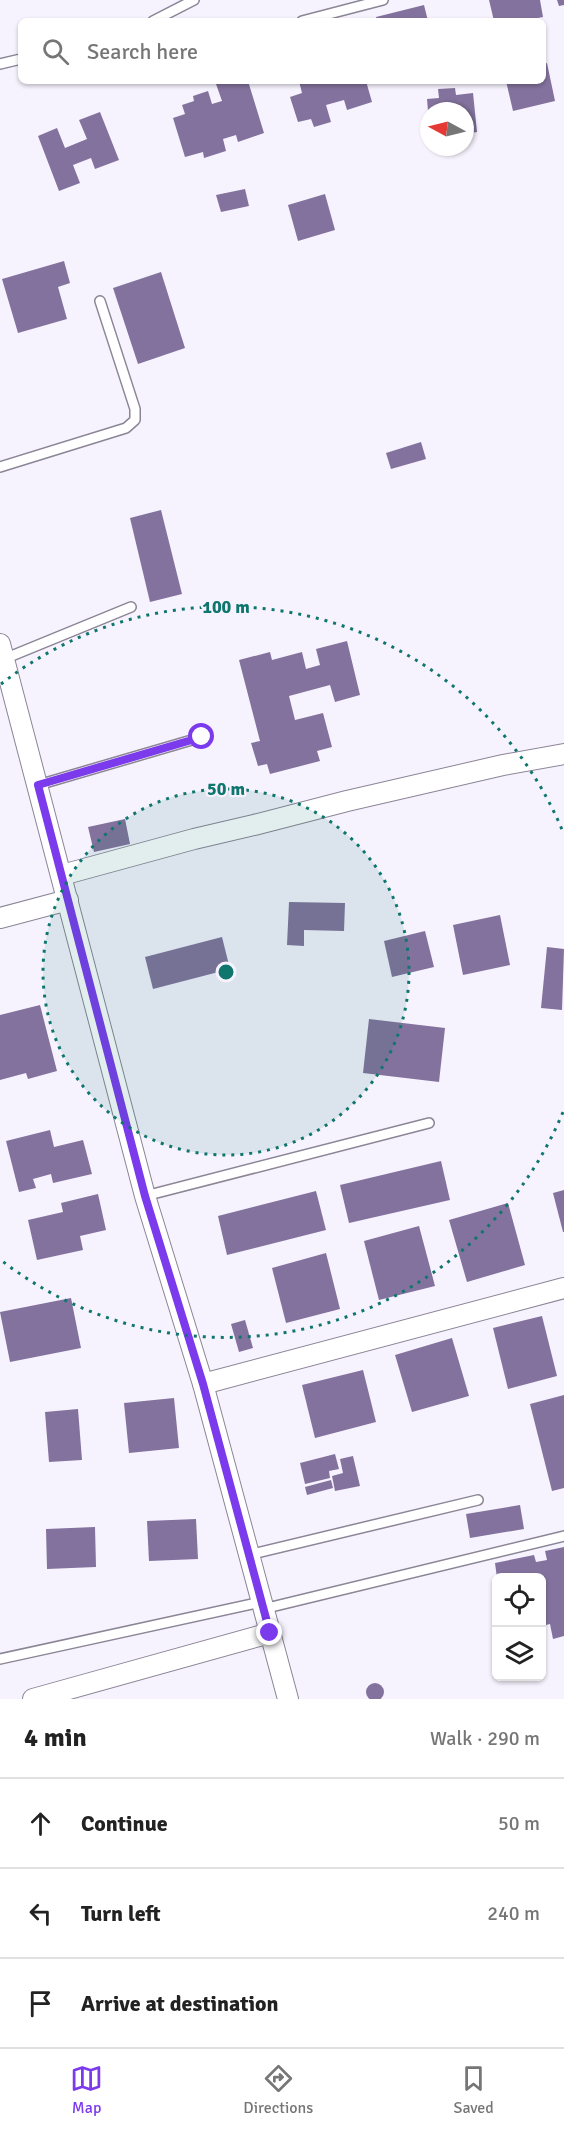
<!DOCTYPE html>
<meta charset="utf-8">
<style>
body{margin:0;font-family:Signika,sans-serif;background:#f2f2f2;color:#222}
.controls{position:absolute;right:18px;bottom:18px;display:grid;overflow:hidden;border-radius:9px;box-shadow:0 2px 4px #0004}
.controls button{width:54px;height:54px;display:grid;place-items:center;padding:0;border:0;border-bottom:2px solid #e0e0e0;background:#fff;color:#222;font:30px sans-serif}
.compass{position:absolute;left:420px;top:102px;width:54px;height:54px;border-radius:50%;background:#fff;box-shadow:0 2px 4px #0004;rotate:277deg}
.stop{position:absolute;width:18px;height:18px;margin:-14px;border:4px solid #7c3aed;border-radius:50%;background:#fff}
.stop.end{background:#7c3aed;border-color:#fff;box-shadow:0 2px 6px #0008}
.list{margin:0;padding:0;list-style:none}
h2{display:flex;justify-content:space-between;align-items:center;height:78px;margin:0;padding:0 24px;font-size:26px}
h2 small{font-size:20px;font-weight:400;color:#767676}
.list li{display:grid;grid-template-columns:39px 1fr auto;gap:18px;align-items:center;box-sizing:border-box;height:90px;padding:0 24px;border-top:2px solid #e0e0e0}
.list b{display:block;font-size:22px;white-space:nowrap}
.list em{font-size:20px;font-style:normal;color:#767676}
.icon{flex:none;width:33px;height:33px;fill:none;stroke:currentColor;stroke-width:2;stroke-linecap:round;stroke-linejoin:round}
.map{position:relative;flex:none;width:564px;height:1699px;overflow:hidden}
.search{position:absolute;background:#fff;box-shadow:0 2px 4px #0004;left:18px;right:18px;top:18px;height:66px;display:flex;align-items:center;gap:15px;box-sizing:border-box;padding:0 21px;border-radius:9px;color:#767676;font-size:22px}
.sheet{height:348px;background:#fff}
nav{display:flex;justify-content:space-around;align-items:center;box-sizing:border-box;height:84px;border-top:2px solid #e0e0e0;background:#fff;font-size:16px;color:#767676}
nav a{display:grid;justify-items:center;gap:3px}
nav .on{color:#7c3aed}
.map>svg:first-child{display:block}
.building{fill:#83729d}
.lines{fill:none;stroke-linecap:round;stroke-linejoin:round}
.service-casing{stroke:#8b8596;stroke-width:12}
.minor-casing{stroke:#8b8596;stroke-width:22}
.service{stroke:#fff;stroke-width:9}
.minor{stroke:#fff;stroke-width:20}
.route{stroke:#7c3aed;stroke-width:8}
.ring{fill:none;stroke:#0f766e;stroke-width:3;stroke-dasharray:3 6}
.centre{fill:#0f766e;stroke:#f7f3fe;stroke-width:3}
.ring-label{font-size:18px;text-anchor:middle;font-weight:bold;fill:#0f766e;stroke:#f7f3fe;stroke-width:4.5;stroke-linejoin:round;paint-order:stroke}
</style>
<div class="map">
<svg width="564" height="1699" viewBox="0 0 564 1699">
<rect width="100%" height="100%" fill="#f7f3fe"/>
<!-- building -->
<g class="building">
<path d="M489 0H540L543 17 533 19V21H494Z"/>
<path d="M557 0H564V5L559 6Z"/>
<path d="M424 5 428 21H377L376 17Z"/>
<path d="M547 63 555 101 513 111 506 81H543V64Z"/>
<path d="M226 81H248L264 133 238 142 236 135 223 139 226 151 204 158 203 152 185 157 173 118 185 114 182 105 194 101 193 96 208 91 212 104 222 101 216 84Z"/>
<path d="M299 81H366L372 102 347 110 344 100 326 105 331 122 314 127 311 119 298 122 290 97 302 93Z"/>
<path d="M455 88 456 95 473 93 477 132 465 134V111H428L427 99 439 98 438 89Z"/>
<path d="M100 112 119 160 95 169 91 158 73 165 80 183 59 191 38 136 57 128 65 148 87 139 79 120Z"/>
<path d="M245 189 249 206 221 212 216 195Z"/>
<path d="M325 194 335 230 298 241 288 205Z"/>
<path d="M64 261 70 283 58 287 67 319 18 333 2 279Z"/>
<path d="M161 272 185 348 138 364 113 288Z"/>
<path d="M421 442 426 459 391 469 386 453Z"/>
<path d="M161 510 182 594 150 602 130 518Z"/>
<path d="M347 641 360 695 335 702 330 685 289 696 295 720 323 713 332 747 317 751 320 761 270 774 267 764 258 766 251 743 260 741 239 660 270 652 272 660 302 652 306 669 320 665 316 649Z"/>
<path d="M125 819 130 844 94 852 88 827Z"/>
<path d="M289 902 345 903 344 931 304 930V946L287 945Z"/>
<path d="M500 915 510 965 463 975 453 925Z"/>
<path d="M425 931 434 967 392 977 384 941Z"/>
<path d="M222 937 230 969 153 989 145 957Z"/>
<path d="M547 947 564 949 562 1010 541 1008Z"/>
<path d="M40 1005 57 1071 28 1079 26 1073 0 1080V1015Z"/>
<path d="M369 1019 445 1028 439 1082 363 1073Z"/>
<path d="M50 1130 54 1147 83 1140 92 1174 53 1183 51 1174 33 1179 36 1188 19 1192 6 1141Z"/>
<path d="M441 1161 450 1200 349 1223 340 1185Z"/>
<path d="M564 1190V1232H563L553 1193Z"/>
<path d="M316 1191 326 1230 227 1255 218 1216Z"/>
<path d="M98 1194 106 1230 80 1236 83 1250 37 1260 28 1220 63 1212 61 1203Z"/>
<path d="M508 1203 525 1265 467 1282 449 1220Z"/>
<path d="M419 1226 435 1286 379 1300 364 1241Z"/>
<path d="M326 1253 340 1309 286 1323 272 1268Z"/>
<path d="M71 1298 81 1348 10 1362 0 1312Z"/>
<path d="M542 1316 557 1376 508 1389 493 1328Z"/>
<path d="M245 1320 253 1348 239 1352 231 1324Z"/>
<path d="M452 1338 469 1396 412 1412 395 1355Z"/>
<path d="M363 1370 376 1422 315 1438 302 1385Z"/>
<path d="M564 1395V1488L552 1491 530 1404Z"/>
<path d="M174 1398 179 1448 129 1453 124 1403Z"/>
<path d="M78 1409 82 1460 49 1462 45 1412Z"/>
<path d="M335 1454 339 1469 329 1471 330 1478 305 1484 300 1463Z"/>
<path d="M353 1456 360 1486 335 1491 332 1476 343 1473 340 1459Z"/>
<path d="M331 1480 333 1488 307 1495 305 1487Z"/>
<path d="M520 1505 524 1529 470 1538 466 1514Z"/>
<path d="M196 1519 198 1559 149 1561 147 1521Z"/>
<path d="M95 1527 96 1567 47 1569 46 1529Z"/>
<path d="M564 1547V1636L553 1639 550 1624 542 1626V1578H497L495 1563 534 1555 536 1562 547 1560 545 1551Z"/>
<circle cx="375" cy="1692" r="9"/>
</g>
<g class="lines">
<!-- service casing -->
<g class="service-casing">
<g id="service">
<path d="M153 21 194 0"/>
<path d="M302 21 383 0"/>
<path d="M0 64 21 59"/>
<path d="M0 467 126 428 135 420V409L100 301"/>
<path d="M4 659 131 607"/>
<path d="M38 785 202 737"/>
<path d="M145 1196 429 1123"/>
<path d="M248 1555 478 1500"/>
<path d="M263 1609 564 1536"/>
<path d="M0 1659 261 1602"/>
</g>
</g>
<!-- minor casing -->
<g class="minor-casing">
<g id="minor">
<path d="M0 644 145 1196 203 1384 288 1699"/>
<path d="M62 875 194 839 254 825 347 801 503 765 564 754"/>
<path d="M0 918 68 900"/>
<path d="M203 1384 564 1288"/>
<path d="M33 1699 270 1633"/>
</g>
</g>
<!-- service -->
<use href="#service" class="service"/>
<!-- minor -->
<use href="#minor" class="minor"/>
</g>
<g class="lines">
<!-- route -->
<path class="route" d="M202 737 38 785 145 1196 203 1384 270 1633"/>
</g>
<!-- distance rings -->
<circle cx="226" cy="972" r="183" fill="#0f766e" fill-opacity=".12"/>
<g class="ring">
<circle cx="226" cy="972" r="183"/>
<path d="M563 1112A365 365 0 0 1 1 1260M1 684A365 365 0 0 1 563 832"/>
</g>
<circle cx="226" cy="972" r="9" class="centre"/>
<g class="ring-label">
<text x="226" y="613">100 m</text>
<text x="226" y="795">50 m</text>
</g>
</svg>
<div class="controls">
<button><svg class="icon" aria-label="locate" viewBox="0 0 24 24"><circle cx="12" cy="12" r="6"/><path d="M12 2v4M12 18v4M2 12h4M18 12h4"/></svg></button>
<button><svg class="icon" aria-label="layers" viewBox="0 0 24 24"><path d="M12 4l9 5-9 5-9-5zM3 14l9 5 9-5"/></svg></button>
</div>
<svg class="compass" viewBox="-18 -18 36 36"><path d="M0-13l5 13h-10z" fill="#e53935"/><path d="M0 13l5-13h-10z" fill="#767676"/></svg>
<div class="stop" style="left:202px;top:737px"></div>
<div class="stop end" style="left:270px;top:1633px"></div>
<div class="search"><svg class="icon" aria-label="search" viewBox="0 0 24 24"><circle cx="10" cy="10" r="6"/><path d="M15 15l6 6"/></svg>Search here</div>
</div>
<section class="sheet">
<h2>4 min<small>Walk · 290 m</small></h2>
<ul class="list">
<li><svg class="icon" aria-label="ahead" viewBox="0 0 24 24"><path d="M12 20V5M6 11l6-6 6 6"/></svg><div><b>Continue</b></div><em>50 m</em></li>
<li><svg class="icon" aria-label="left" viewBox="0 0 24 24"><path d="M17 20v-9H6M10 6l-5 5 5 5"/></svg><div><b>Turn left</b></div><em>240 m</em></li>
<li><svg class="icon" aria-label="arrive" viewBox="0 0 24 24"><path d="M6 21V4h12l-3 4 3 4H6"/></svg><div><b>Arrive at destination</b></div></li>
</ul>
</section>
<nav>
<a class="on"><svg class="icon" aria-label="map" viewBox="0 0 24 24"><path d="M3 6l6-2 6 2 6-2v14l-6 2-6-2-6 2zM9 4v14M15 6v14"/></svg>Map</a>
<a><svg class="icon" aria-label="directions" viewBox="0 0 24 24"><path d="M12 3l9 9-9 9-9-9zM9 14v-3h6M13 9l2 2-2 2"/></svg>Directions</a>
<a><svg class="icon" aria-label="saved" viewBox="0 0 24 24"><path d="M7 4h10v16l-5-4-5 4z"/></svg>Saved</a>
</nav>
